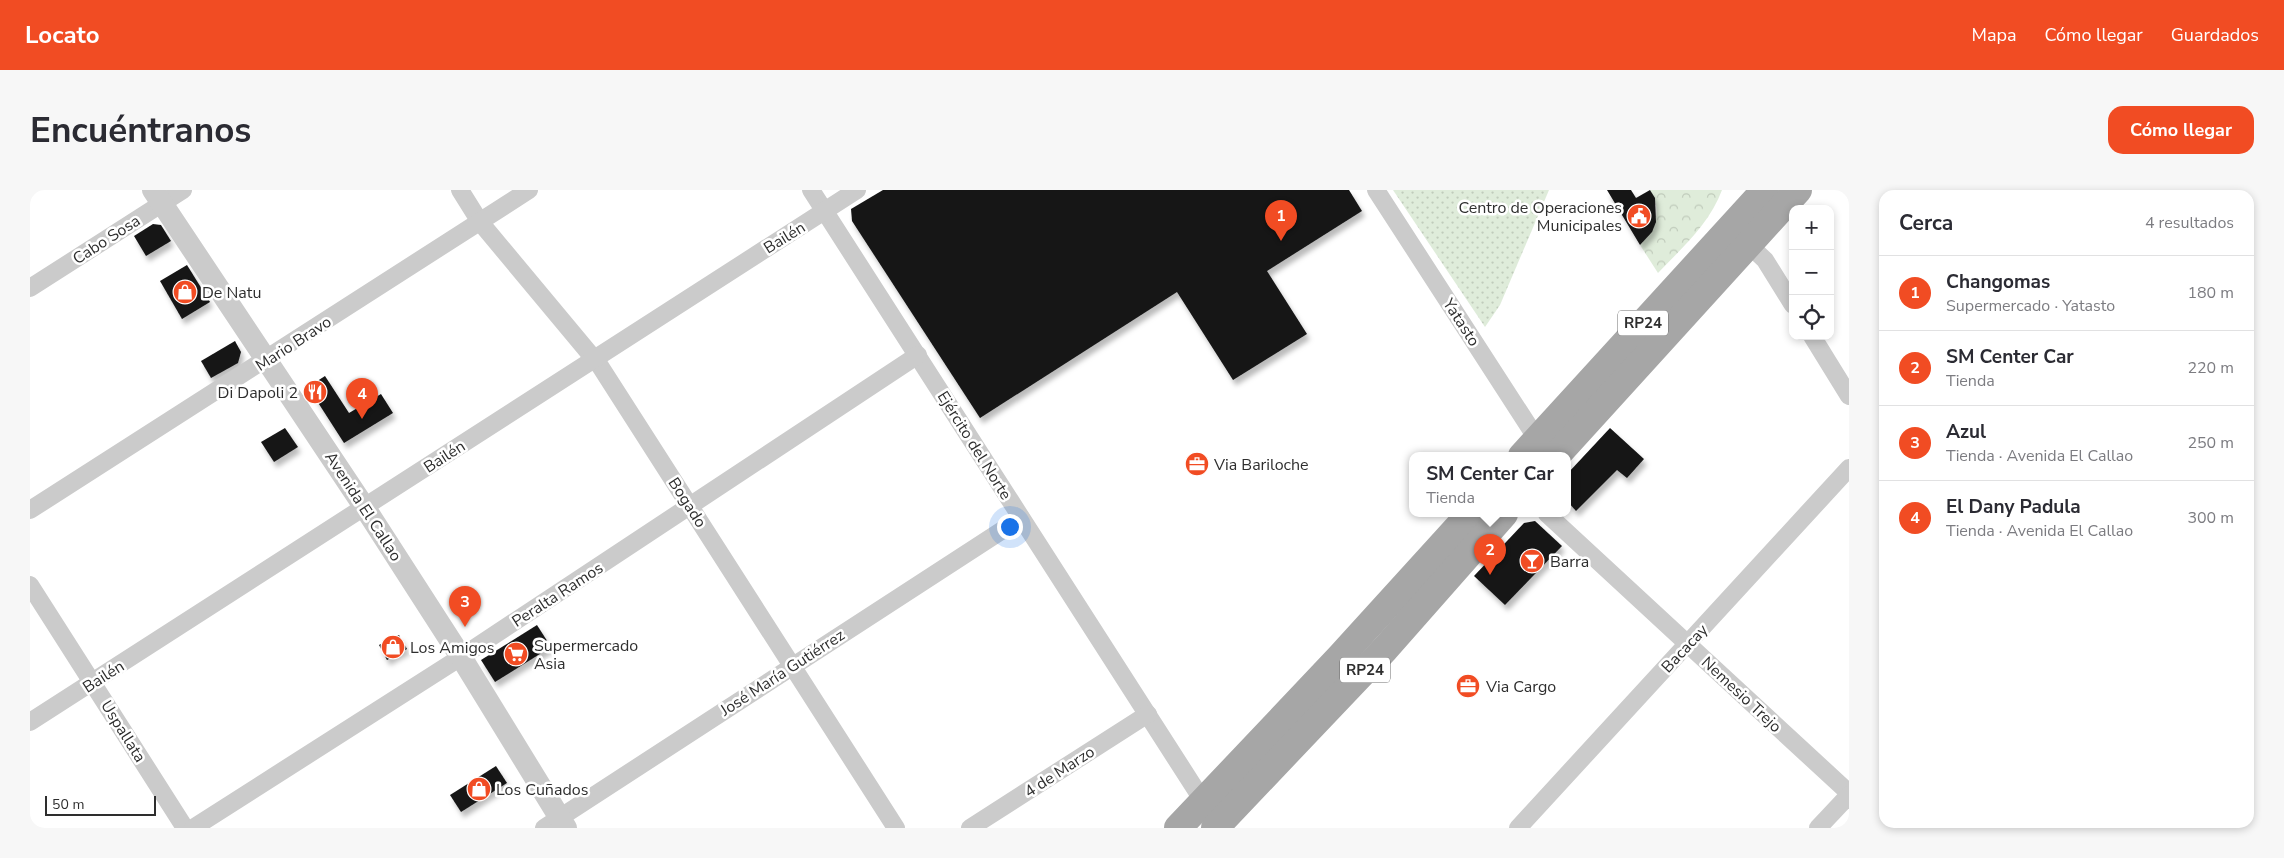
<!DOCTYPE html>
<html lang="es">
<meta charset="utf-8">
<style>
body{margin:0;font-family:"Nunito Sans",sans-serif;background:#f7f7f7;color:#2b2b33}
.controls{position:absolute;right:15px;top:15px;display:grid;overflow:hidden;border-radius:10px;box-shadow:0 2px 8px #0003}
.controls button{width:45px;height:45px;display:grid;place-items:center;padding:0;border:0;border-bottom:1px solid #e1e1e2;background:#fff;color:#2b2b33;font:25px sans-serif}
.scale{position:absolute;left:15px;bottom:12px;width:111px;box-sizing:border-box;padding-left:5px;border:2px solid #2e2e2e;border-top:0;font-size:14px;line-height:18px;white-space:nowrap;color:#2e2e2e;-webkit-text-stroke:4px #fff;paint-order:stroke}
.you{position:absolute;left:979px;top:336px;width:18px;height:18px;margin:-12px;border:4px solid #fff;border-radius:50%;background:#1a73e8;box-shadow:0 0 0 8px #1a73e833}
.badge{display:grid;place-items:center;width:32px;height:32px;border-radius:50%;background:#f14c23;color:#fff;font-size:16px;font-weight:700}
.pin{position:absolute;translate:-50% -41px;filter:drop-shadow(0 1px 2px #0008)}
.pin::after{content:'';position:absolute;top:26px;width:18px;height:15px;background:inherit;clip-path:polygon(0 0,100% 0,50% 100%)}
.popup{position:absolute;left:1379px;top:262px;width:162px;height:65px;box-sizing:border-box;display:grid;place-content:center;border-radius:10px;background:#fff;filter:drop-shadow(0 1px 4px #0005);font-size:16px;white-space:nowrap;color:#7c7c81}
.popup b{font-size:19px;color:#2b2b33}
.popup::after{content:'';position:absolute;left:50%;top:100%;margin-left:-10px;border:10px solid transparent;border-top-color:#fff}
.list{margin:0;padding:0;list-style:none}
h2{display:flex;justify-content:space-between;align-items:center;height:65px;margin:0;padding:0 20px;font-size:21px}
h2 small{font-size:16px;font-weight:400;color:#7c7c81}
.list li{display:grid;grid-template-columns:32px 1fr auto;gap:15px;align-items:center;box-sizing:border-box;height:75px;padding:0 20px;border-top:1px solid #e1e1e2}
.list b{display:block;font-size:19px;white-space:nowrap}
.list p{margin:0;font-size:16px;white-space:nowrap;color:#7c7c81}
.list em{font-size:16px;font-style:normal;color:#7c7c81}
.icon{flex:none;width:28px;height:28px;fill:none;stroke:currentColor;stroke-width:2;stroke-linecap:round;stroke-linejoin:round}
.map{position:relative;flex:none;width:1819px;height:638px;overflow:hidden;border-radius:15px}
header{display:flex;align-items:center;gap:30px;box-sizing:border-box;height:70px;padding:0 25px;background:#f14c23;color:#fff}
header strong{font-size:24px}
nav{display:flex;gap:28px;margin-inline-start:auto;font-size:18px}
.intro{display:flex;align-items:center;justify-content:space-between;box-sizing:border-box;height:120px;padding:0 30px}
h1{margin:0;font-size:35px}
.button{padding:12px 22px;border-radius:15px;background:#f14c23;color:#fff;font-size:18px;font-weight:700}
main{display:flex;gap:30px;padding:0 30px}
aside{flex:1;background:#fff;border-radius:15px;box-shadow:0 2px 8px #0003}
.map>svg:first-child{display:block}
.grass{fill:url(#grass-dots)}
.forest{fill:url(#forest-crowns)}
.building{fill:#151515;filter:url(#shadow)}
.lines{fill:none;stroke-linecap:round;stroke-linejoin:round}
.minor{stroke:#cbcbcb;stroke-width:18}
.tertiary{stroke:#cbcbcb;stroke-width:22}
.primary{stroke:#a6a6a6;stroke-width:28}
.labels{text-anchor:middle;stroke-width:5;stroke-linejoin:round;paint-order:stroke}
.shield{fill:#fff;stroke:#6d6d6d;stroke-width:1}
.shield-label{font-size:15px;font-weight:bold;fill:#2e2e2e}
.poi-label{font-size:16px;fill:#2e2e2e;stroke:#fff;text-anchor:start}
.street-label{font-size:16px;fill:#2e2e2e;stroke:#fff}
</style>
<header>
<strong>Locato</strong>
<nav><a>Mapa</a><a>Cómo llegar</a><a>Guardados</a></nav>
</header>
<div class="intro"><h1>Encuéntranos</h1><a class="button">Cómo llegar</a></div>
<main>
<div class="map">
<svg width="1819" height="638" viewBox="0 0 1819 638">
<defs>
<pattern id="grass-dots" width="8" height="8" patternUnits="userSpaceOnUse" patternTransform="scale(1.25)"><rect width="8" height="8" fill="#dfecda"/><path d="M2 2h.1M6 6h.1" fill="none" stroke="#c0cbbb" stroke-width="1.8" stroke-linecap="round"/></pattern>
<pattern id="forest-crowns" width="20" height="18" patternUnits="userSpaceOnUse" patternTransform="scale(1.25)"><rect width="20" height="18" fill="#dfecda"/><path d="M2 6a3 3 0 1 1 6 0M12 15a3 3 0 1 1 6 0" fill="none" stroke="#c0cbbb"/></pattern>
<filter id="shadow"><feDropShadow dx="3" dy="5.5" stdDeviation="2.5" flood-color="#0004"/></filter>
</defs>
<rect width="100%" height="100%" fill="#fff"/>
<!-- grass -->
<path class="grass" d="M1363 0H1519L1470 115 1455 137Z"/>
<!-- forest -->
<path class="forest" d="M1620 0H1692C1680 33 1652 58 1628 83L1610 55C1625 39 1633 21 1620 0Z"/>
<!-- building -->
<g class="building">
<path d="M853 0H1319L1332 21 1237 81 1277 144 1203 190 1147 102 950 228 822 31 821 19Z"/>
<path d="M1577 0H1601L1606 8 1620 0 1625 8 1626 32 1622 42 1610 55Z"/>
<path d="M123 34 131 35 141 51 116 66 104 46Z"/>
<path d="M157 75 180 112 152 129 130 91Z"/>
<path d="M205 151 211 162 208 173 181 188 171 171Z"/>
<path d="M295 186 319 223 351 204 363 223 314 253 278 197Z"/>
<path d="M255 238 268 257 244 272 231 252Z"/>
<path d="M1580 238 1614 269 1597 288 1587 280 1546 321 1538 312V283Z"/>
<path d="M1505 331 1532 356 1475 415 1444 386 1494 333Z"/>
<path d="M507 435 521 457 465 492 451 470Z"/>
<path d="M369 445 377 459 357 470 349 455Z"/>
<path d="M466 576 477 593 431 622 420 605Z"/>
</g>
<g class="lines">
<!-- minor -->
<g class="minor">
<path d="M430 0 450 32 570 176 866 638"/>
<path d="M781 0 1173 611"/>
<path d="M1346 0 1507 249 1505 257"/>
<path d="M1719 55 1735 70 1763 115"/>
<path d="M0 98 153 0"/>
<path d="M1782 146 1819 206"/>
<path d="M0 320 499 0"/>
<path d="M1517 324 1819 603"/>
<path d="M0 395 155 638"/>
<path d="M0 532 827 0"/>
<path d="M163 638 431 467 888 165"/>
<path d="M514 638 991 328"/>
<path d="M940 638 1118 524"/>
<path d="M1488 638 1819 278"/>
<path d="M1788 638 1819 605"/>
</g>
<!-- tertiary -->
<path class="tertiary" d="M123 0 335 318 431 467 536 638"/>
<!-- primary -->
<g class="primary">
<path d="M1492 266 1735 0"/>
<path d="M1526 266 1768 0"/>
<path d="M1148 638 1310 467 1440 324"/>
<path d="M1185 638 1355 459 1474 324"/>
</g>
</g>
<!-- icons -->
<defs>
<g id="civic-disc" transform="scale(1.25)"><circle r="9.5" fill="#f14c23" stroke="#fff"/><path d="M-.6-6.5H3V-4.5H.6V-3L4-1V1h2V6H-6V1h2V-1L-.6-3ZM-1.2 2.5V6h2.4V2.5Z" fill="#fff"/></g>
<g id="shop-disc" transform="scale(1.25)"><circle r="9.5" fill="#f14c23" stroke="#fff"/><path d="M-5-2.5h2.3a2.7 3.5 0 0 1 5.4 0H5L5.5 6h-11ZM-1.5-2.5h3a1.5 2.3 0 0 0-3 0Z" fill="#fff"/></g>
<g id="restaurant-disc" transform="scale(1.25)"><circle r="9.5" fill="#f14c23" stroke="#fff"/><path d="M-5-6h1v4h1v-4h1v4h1v-4h1v5L-1.5 .5V6h-2V.5L-5-1ZM5-6V6H3V1.5H1.5Q1.5-4 5-6Z" fill="#fff"/></g>
<g id="office-disc" transform="scale(1.25)"><circle r="9.5" fill="#f14c23" stroke="#fff"/><path d="M-6-3h4V-5.5h4V-3h4V5H-6ZM-1-4.5V-3h2v-1.5ZM-6 0V1H6V0Z" fill="#fff"/></g>
<g id="bar-disc" transform="scale(1.25)"><circle r="9.5" fill="#f14c23" stroke="#fff"/><path d="M-6-5H6L.8 .8V4.5H3.5V6h-7V4.5H-.8V.8Z" fill="#fff"/></g>
<g id="supermarket-disc" transform="scale(1.25)"><circle r="9.5" fill="#f14c23" stroke="#fff"/><path d="M-6-5.5h2.5l.6 2H6L4.5 2H-2.5L-4.4-4H-6ZM-1.5 3.2a1.3 1.3 0 1 0 .1 0ZM3 3.2a1.3 1.3 0 1 0 .1 0Z" fill="#fff"/></g>
</defs>
<g fill-rule="evenodd">
<use href="#civic-disc" x="1609" y="26"/>
<use href="#shop-disc" x="155" y="102"/>
<use href="#restaurant-disc" x="285" y="202"/>
<use href="#office-disc" x="1167" y="274"/>
<use href="#bar-disc" x="1502" y="371"/>
<use href="#shop-disc" x="363" y="457"/>
<use href="#supermarket-disc" x="486" y="464"/>
<use href="#office-disc" x="1438" y="496"/>
<use href="#shop-disc" x="449" y="599"/>
</g>
<g class="labels">
<!-- shield labels -->
<g class="shield">
<rect x="1588" y="120.5" width="50" height="25" rx="4"/>
<rect x="1310" y="467.5" width="50" height="25" rx="4"/>
</g>
<g class="shield-label">
<text x="1613" y="138">RP24</text>
<text x="1335" y="485">RP24</text>
</g>
<!-- poi labels -->
<g class="poi-label">
<text x="1592" y="23" text-anchor="end">Centro de Operaciones<tspan x="1592" dy="18">Municipales</tspan></text>
<text x="172" y="108">De Natu</text>
<text x="268" y="208" text-anchor="end">Di Dapoli 2</text>
<text x="1184" y="280">Via Bariloche</text>
<text x="1520" y="377">Barra</text>
<text x="504" y="461">Supermercado<tspan x="504" dy="18">Asia</tspan></text>
<text x="380" y="463">Los Amigos</text>
<text x="1456" y="502">Via Cargo</text>
<text x="466" y="605">Los Cuñados</text>
</g>
<!-- street labels -->
<g class="street-label">
<text transform="translate(754 47) rotate(-32)" y="6">Bailén</text>
<text transform="translate(76 49) rotate(-33)" y="6">Cabo Sosa</text>
<text transform="translate(1432 132) rotate(57)" y="6">Yatasto</text>
<text transform="translate(263 153) rotate(-33)" y="6">Mario Bravo</text>
<text transform="translate(945 255) rotate(58)" y="6">Ejército del Norte</text>
<text transform="translate(414 266) rotate(-33)" y="6">Bailén</text>
<text transform="translate(658 312) rotate(57)" y="6">Bogado</text>
<text transform="translate(334 316) rotate(57)" y="6">Avenida El Callao</text>
<text transform="translate(527 404) rotate(-33)" y="6">Peralta Ramos</text>
<text transform="translate(1654 458) rotate(-47)" y="6">Bacacay</text>
<text transform="translate(752 482) rotate(-33)" y="6">José María Gutiérrez</text>
<text transform="translate(73 486) rotate(-33)" y="6">Bailén</text>
<text transform="translate(1712 504) rotate(43)" y="6">Nemesio Trejo</text>
<text transform="translate(94 541) rotate(58)" y="6">Uspallata</text>
<text transform="translate(1029 581) rotate(-33)" y="6">4 de Marzo</text>
</g>
</g>
</svg>
<div class="controls">
<button>+</button>
<button>−</button>
<button><svg class="icon" aria-label="locate" viewBox="0 0 24 24"><circle cx="12" cy="12" r="6"/><path d="M12 2v4M12 18v4M2 12h4M18 12h4"/></svg></button>
</div>
<div class="scale">50 m</div>
<div class="you"></div>
<div class="pin badge" style="left:1251px;top:51px">1</div>
<div class="pin badge" style="left:1460px;top:385px">2</div>
<div class="popup"><b>SM Center Car</b>Tienda</div>
<div class="pin badge" style="left:435px;top:437px">3</div>
<div class="pin badge" style="left:332px;top:229px">4</div>
</div>
<aside>
<h2>Cerca<small>4 resultados</small></h2>
<ul class="list">
<li><span class="badge">1</span><div><b>Changomas</b><p>Supermercado · Yatasto</p></div><em>180 m</em></li>
<li><span class="badge">2</span><div><b>SM Center Car</b><p>Tienda</p></div><em>220 m</em></li>
<li><span class="badge">3</span><div><b>Azul</b><p>Tienda · Avenida El Callao</p></div><em>250 m</em></li>
<li><span class="badge">4</span><div><b>El Dany Padula</b><p>Tienda · Avenida El Callao</p></div><em>300 m</em></li>
</ul>
</aside>
</main>
